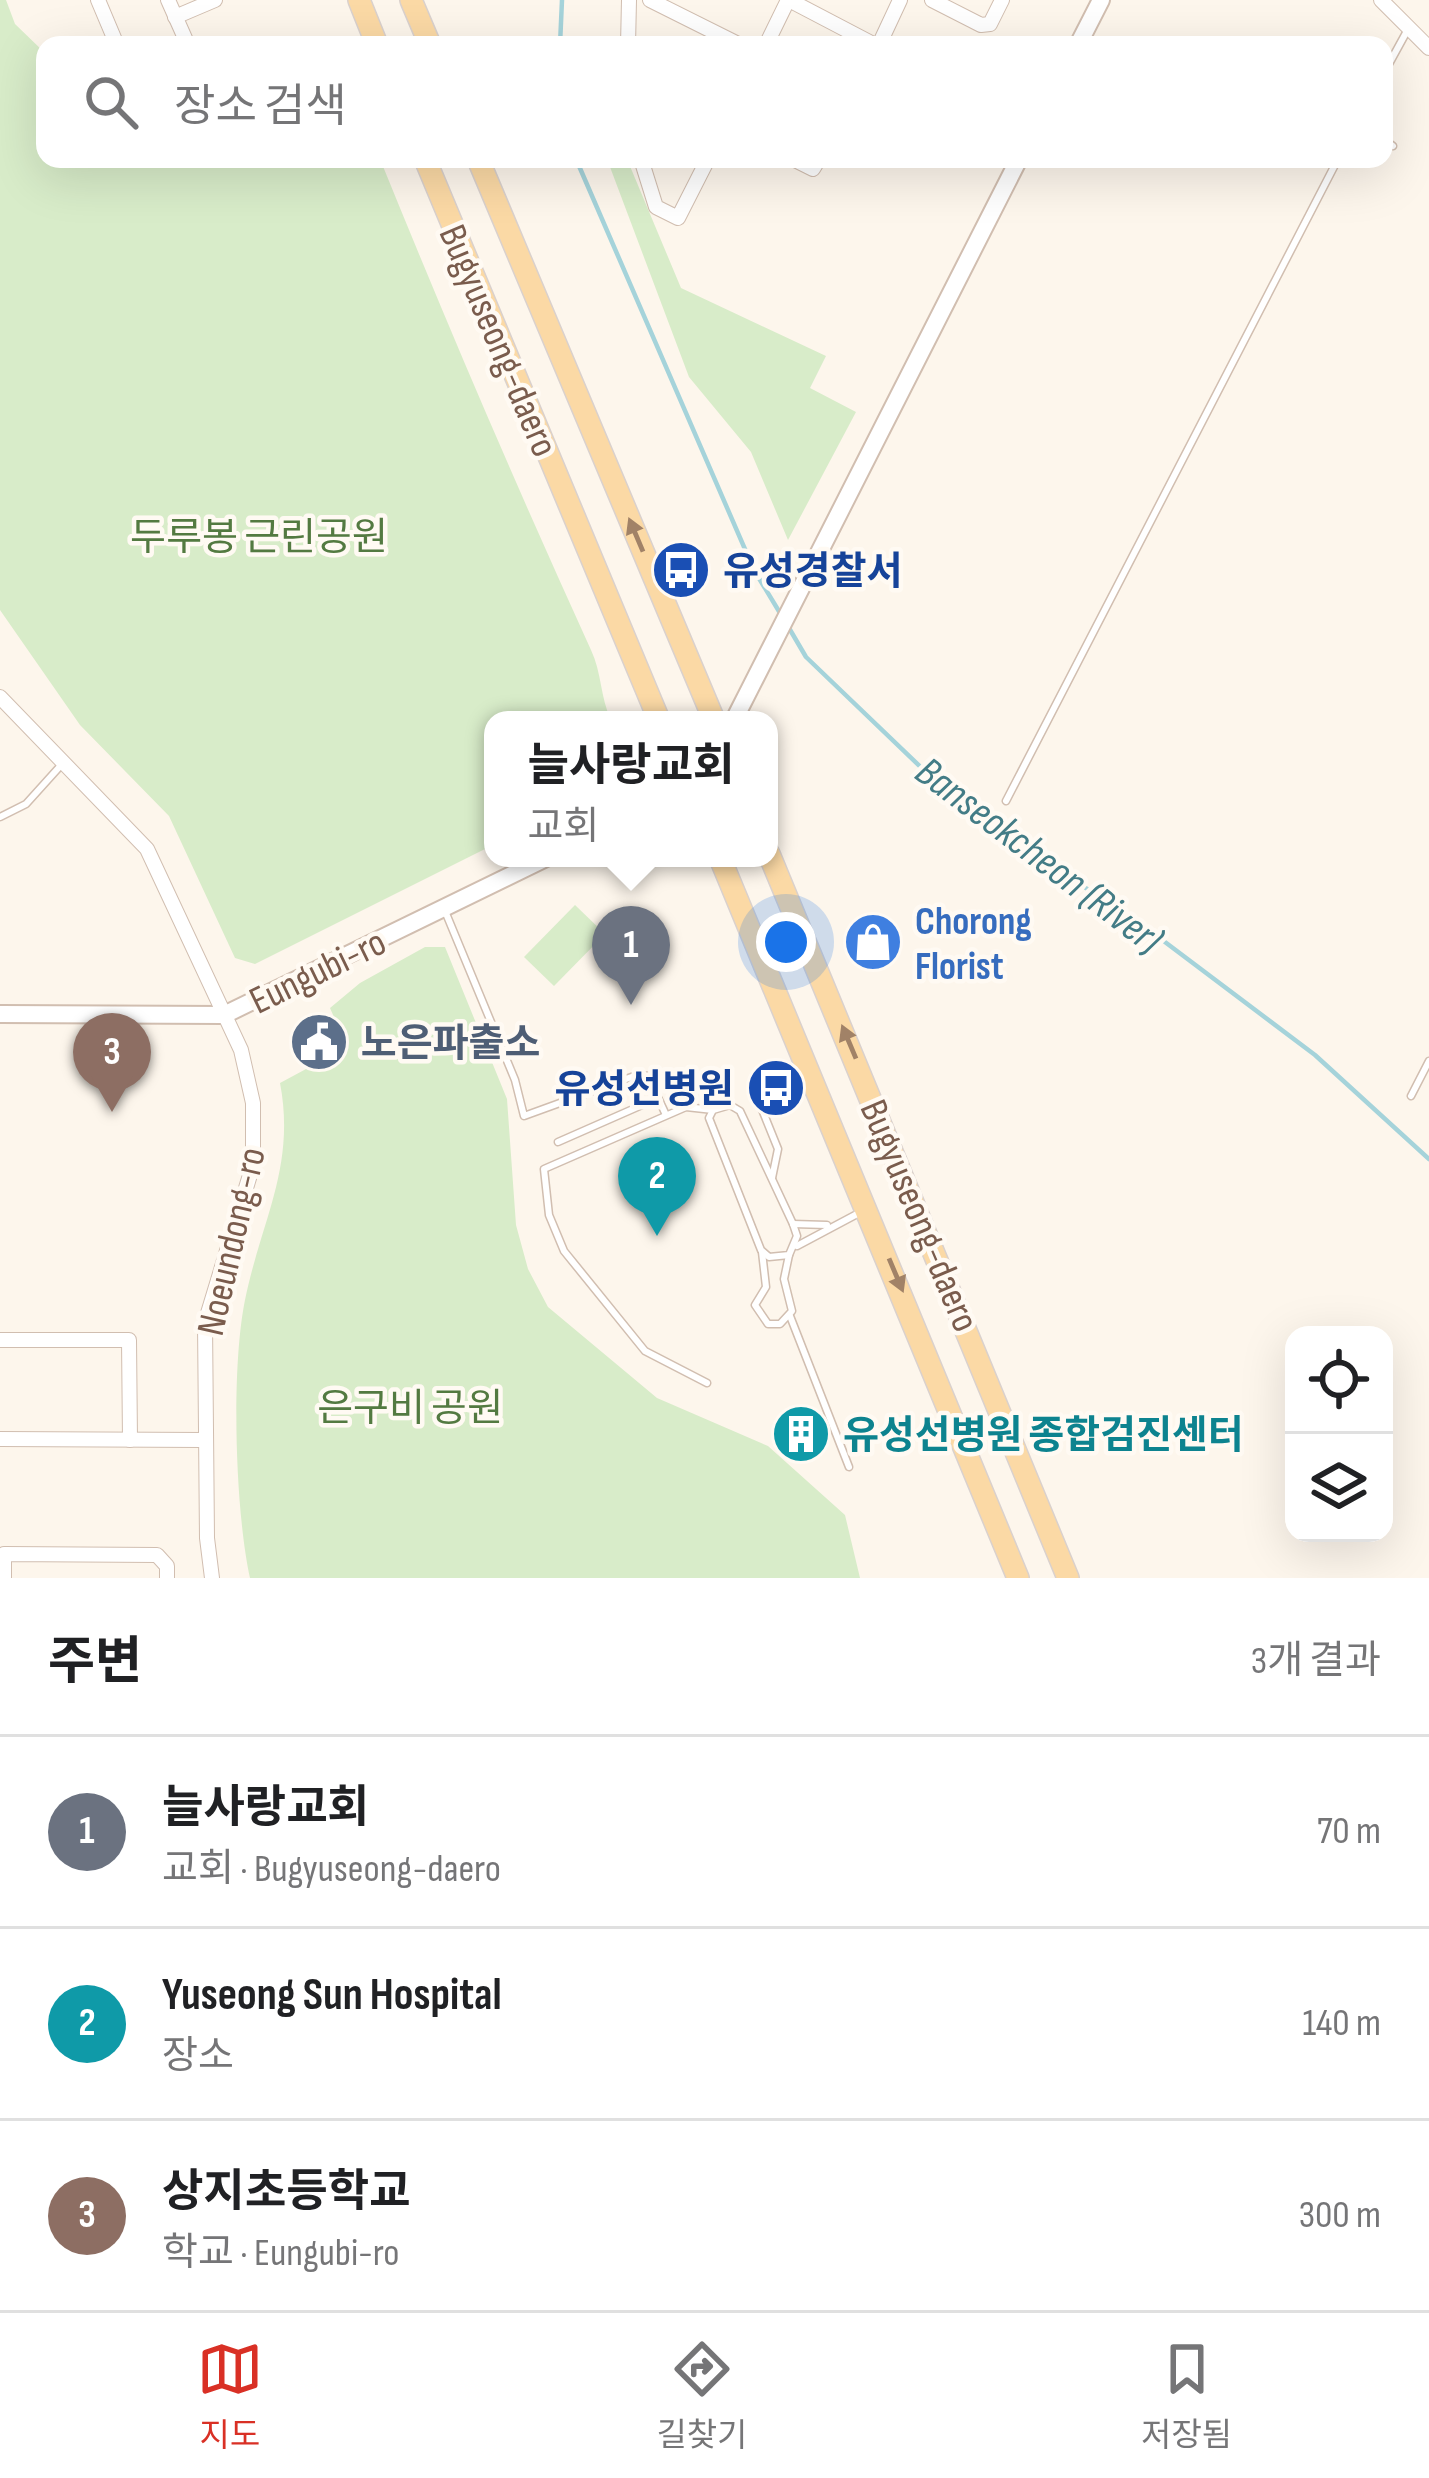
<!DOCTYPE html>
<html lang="ko">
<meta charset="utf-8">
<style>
body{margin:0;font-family:"Sofia Sans Condensed","Noto Sans KR",sans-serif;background:#f2f2f2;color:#202124}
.controls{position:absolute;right:36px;bottom:36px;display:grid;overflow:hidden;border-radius:24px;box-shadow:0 12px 48px #0002}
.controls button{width:108px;height:108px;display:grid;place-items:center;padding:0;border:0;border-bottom:3px solid #e0e0e0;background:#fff;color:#202124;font:60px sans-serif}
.you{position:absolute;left:786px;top:942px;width:42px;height:42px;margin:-30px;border:9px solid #fff;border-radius:50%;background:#1a73e8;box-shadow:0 0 0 18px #1a73e833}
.badge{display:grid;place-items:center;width:78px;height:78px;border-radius:50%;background:#d93025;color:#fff;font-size:39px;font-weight:700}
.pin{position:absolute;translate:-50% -99px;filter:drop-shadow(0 3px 6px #0008)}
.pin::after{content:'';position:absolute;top:63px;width:42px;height:36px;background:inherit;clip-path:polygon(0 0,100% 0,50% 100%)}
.popup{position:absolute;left:484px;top:711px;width:294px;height:156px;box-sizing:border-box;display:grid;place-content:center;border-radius:24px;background:#fff;filter:drop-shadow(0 3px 9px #0005);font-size:39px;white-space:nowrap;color:#757577}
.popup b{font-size:45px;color:#202124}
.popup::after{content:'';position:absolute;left:50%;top:100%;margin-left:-24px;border:24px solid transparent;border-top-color:#fff}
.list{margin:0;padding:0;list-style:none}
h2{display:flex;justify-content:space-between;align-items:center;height:156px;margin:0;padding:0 48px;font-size:51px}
h2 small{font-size:39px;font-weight:400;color:#757577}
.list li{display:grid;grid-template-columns:78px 1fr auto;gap:36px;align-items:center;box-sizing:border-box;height:192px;padding:0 48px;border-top:3px solid #e0e0e0}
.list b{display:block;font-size:45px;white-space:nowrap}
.list p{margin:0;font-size:39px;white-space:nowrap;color:#757577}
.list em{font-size:39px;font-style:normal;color:#757577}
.icon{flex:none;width:66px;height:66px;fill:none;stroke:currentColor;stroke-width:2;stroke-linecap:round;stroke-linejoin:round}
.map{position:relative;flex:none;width:1429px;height:1578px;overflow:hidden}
.search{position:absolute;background:#fff;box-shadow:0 12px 48px #0002;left:36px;right:36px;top:36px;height:132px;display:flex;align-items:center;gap:30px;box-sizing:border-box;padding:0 42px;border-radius:24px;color:#757577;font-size:45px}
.sheet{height:732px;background:#fff}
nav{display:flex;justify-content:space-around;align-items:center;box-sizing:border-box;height:168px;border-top:3px solid #e0e0e0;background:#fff;font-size:33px;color:#757577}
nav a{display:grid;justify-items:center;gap:6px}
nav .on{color:#d93025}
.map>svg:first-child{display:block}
.green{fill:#d8ecc9}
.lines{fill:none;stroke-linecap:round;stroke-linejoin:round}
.stream{stroke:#a5d3da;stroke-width:4.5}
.service-casing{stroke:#d1beb0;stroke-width:9}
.minor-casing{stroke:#d1beb0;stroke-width:16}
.tertiary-casing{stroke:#d1beb0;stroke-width:20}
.primary-casing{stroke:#dad1cd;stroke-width:24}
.service{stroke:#fff;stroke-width:6}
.minor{stroke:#fff;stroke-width:14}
.tertiary{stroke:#fff;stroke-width:16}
.primary{stroke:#fbd9a5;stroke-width:21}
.oneway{fill:#a18267}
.labels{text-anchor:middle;stroke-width:9;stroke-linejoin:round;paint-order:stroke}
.street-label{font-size:39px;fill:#7a5c4d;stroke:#fffaf3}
.park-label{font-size:39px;fill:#537a41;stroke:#fffaf3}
.transit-label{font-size:39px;font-weight:bold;fill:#164399;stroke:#fffaf3;text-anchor:start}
.shop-label{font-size:39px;font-weight:bold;fill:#366cbe;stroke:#fffaf3;text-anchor:start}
.service-label{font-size:39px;font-weight:bold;fill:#4e5e75;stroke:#fffaf3;text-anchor:start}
.culture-label{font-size:39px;font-weight:bold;fill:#0d838f;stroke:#fffaf3;text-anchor:start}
.water-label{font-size:42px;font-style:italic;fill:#437c86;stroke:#fffaf3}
</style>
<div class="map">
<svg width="1429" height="1578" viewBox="0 0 1429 1578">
<rect width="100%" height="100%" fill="#fdf6ec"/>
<!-- green -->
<g class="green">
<path d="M0 0H6L15 24 45 53V159H380C447 324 517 488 591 650 602 673 600 697 611 720H493V845L255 964 235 958 169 816 80 725 0 610Z"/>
<path d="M607 159H627L681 288 826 356 810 388 856 412 788 540 751 452 689 377Z"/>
<path d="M575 905 605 934 554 986 524 957Z"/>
<path d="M425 947H445L507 1099 516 1225 528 1269 548 1307 657 1398 768 1446 845 1515 860 1578H250C235 1510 231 1368 245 1300 261 1221 296 1167 280 1083L347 1047 330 1008 360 983Z"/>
</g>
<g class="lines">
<!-- stream -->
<g class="stream">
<path d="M560 45 562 0"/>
<path d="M576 159 754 570 780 613"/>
<path d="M789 628 806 657 955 800 1157 936 1315 1055 1429 1159"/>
</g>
<!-- service casing -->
<g class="service-casing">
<g id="service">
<path d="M1384 73 1407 31"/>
<path d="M1384 139 1393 146"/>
<path d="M1006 801 1338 159"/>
<path d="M0 817 26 804 63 763"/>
<path d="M445 911 515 1080 524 1116 637 1075 648 1076 666 1115"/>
<path d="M1411 1096 1429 1061"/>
<path d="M759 1102 778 1149 772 1178"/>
<path d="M730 1105 740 1111 793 1224 797 1236 789 1255 769 1257 761 1250 709 1118 713 1110Z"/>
<path d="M558 1142 658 1098"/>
<path d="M793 1224 827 1225"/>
<path d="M797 1246 859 1213"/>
<path d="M762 1252 766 1287 755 1305 768 1324H780L792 1311 784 1279 789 1255"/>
<path d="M790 1316 849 1467"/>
<path d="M707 1383 645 1351 564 1251 549 1215 544 1169 686 1107 713 1110"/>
</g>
</g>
<!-- minor casing -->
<g class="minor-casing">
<g id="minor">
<path d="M98 0 117 45"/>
<path d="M168 0 188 45"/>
<path d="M650 0 740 45"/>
<path d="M789 0 875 45"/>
<path d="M932 0 981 25 990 24 1002 0"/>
<path d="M1381 0 1429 48"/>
<path d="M175 17 215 0"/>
<path d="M628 45 629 0"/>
<path d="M766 45 788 0"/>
<path d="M879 45 900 0"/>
<path d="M641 159 656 207 678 218 708 159"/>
<path d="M793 159 813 169 819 159"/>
<path d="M0 697 147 849 241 1050 253 1103V1165L205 1323 207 1538 212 1578"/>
<path d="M0 1340H129L130 1440"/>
<path d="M0 1439 204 1440"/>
<path d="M4 1578V1554L157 1555 167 1566V1578"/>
</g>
</g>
<!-- tertiary casing -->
<g class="tertiary-casing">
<g id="tertiary">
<path d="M1078 45 1101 0"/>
<path d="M734 720 1019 159"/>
<path d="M0 1014 224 1015 546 858"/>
</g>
</g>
<!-- primary casing -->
<g class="primary-casing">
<g id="primary">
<path d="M359 0 377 45"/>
<path d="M411 0 430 45"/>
<path d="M425 159 659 720"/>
<path d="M478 159 714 720"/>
<path d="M769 854 1068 1578"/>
<path d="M720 858 1018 1578"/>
</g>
</g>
<!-- service -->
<use href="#service" class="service"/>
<!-- minor -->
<use href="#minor" class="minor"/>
<!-- tertiary -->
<use href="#tertiary" class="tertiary"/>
<!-- primary -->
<use href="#primary" class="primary"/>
</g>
<!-- one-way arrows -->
<defs><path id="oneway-solid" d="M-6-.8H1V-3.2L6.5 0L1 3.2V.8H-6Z" transform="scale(3)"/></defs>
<g class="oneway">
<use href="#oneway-solid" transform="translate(636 535) rotate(-113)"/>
<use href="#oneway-solid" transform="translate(849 1042) rotate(-113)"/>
<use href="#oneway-solid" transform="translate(896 1275) rotate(67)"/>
</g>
<!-- icons -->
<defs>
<g id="bus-disc" transform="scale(3)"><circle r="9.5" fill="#1a4fb4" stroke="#fffaf3"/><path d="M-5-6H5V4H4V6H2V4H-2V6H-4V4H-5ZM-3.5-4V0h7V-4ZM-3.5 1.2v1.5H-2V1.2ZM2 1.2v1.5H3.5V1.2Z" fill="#fff"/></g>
<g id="shop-disc" transform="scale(3)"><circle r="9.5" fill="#3f7fe0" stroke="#fffaf3"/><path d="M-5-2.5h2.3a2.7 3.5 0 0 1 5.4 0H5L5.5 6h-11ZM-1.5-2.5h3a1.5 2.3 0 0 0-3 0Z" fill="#fff"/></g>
<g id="civic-disc" transform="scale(3)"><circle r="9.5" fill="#5c6f8a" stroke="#fffaf3"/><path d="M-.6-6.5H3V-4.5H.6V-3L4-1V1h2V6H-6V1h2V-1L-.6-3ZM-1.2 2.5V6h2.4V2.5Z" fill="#fff"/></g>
<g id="building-disc" transform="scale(3)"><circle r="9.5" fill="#0f9aa8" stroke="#fffaf3"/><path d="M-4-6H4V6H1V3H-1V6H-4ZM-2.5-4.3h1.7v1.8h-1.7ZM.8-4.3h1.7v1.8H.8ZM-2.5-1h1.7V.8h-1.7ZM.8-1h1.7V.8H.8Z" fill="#fff"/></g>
</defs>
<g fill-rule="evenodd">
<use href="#bus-disc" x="681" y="570"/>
<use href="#shop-disc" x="873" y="942"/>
<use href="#civic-disc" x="319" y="1042"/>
<use href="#bus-disc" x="776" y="1088"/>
<use href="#building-disc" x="801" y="1434"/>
</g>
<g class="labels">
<!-- street labels -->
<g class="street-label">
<text transform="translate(500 340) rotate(67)" y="14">Bugyuseong-daero</text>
<text transform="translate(317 970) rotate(-26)" y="14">Eungubi-ro</text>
<text transform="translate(921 1215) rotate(67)" y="14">Bugyuseong-daero</text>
<text transform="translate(230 1241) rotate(-77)" y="14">Noeundong-ro</text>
</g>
<!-- park labels -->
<g class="park-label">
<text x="259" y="550">두루봉 근린공원</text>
<text x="410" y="1421">은구비 공원</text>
</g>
<!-- transit labels -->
<g class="transit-label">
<text x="723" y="584">유성경찰서</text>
<text x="734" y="1102" text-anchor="end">유성선병원</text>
</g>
<!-- shop labels -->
<g class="shop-label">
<text x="915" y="934">Chorong<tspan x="915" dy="45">Florist</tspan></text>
</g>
<!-- service labels -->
<g class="service-label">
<text x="361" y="1056">노은파출소</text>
</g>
<!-- culture labels -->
<g class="culture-label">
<text x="843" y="1448">유성선병원 종합검진센터</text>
</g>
<!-- water labels -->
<g class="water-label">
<text transform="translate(1040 854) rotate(37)" y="15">Banseokcheon (River)</text>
</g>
</g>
</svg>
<div class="controls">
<button><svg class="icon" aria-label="locate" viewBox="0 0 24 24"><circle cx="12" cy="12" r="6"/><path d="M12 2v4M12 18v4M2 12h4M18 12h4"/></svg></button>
<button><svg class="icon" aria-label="layers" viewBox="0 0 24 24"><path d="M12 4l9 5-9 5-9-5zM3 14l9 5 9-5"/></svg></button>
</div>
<div class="you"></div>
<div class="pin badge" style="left:631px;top:1005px;background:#6b7280">1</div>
<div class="popup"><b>늘사랑교회</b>교회</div>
<div class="pin badge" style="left:657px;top:1236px;background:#0f9aa8">2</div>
<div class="pin badge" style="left:112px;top:1112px;background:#8d6e63">3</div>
<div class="search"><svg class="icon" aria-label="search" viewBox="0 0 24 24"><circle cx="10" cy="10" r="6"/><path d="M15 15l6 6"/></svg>장소 검색</div>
</div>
<section class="sheet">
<h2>주변<small>3개 결과</small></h2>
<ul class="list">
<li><span class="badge" style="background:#6b7280">1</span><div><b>늘사랑교회</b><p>교회 · Bugyuseong-daero</p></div><em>70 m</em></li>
<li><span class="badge" style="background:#0f9aa8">2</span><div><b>Yuseong Sun Hospital</b><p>장소</p></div><em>140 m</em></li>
<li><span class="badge" style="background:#8d6e63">3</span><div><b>상지초등학교</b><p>학교 · Eungubi-ro</p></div><em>300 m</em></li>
</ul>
</section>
<nav>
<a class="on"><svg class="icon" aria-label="map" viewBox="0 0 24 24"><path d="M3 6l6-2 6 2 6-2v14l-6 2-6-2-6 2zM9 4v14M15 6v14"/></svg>지도</a>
<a><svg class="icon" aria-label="directions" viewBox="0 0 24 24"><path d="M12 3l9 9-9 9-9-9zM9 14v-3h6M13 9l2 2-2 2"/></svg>길찾기</a>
<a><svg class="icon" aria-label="saved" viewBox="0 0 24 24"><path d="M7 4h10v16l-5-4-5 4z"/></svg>저장됨</a>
</nav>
